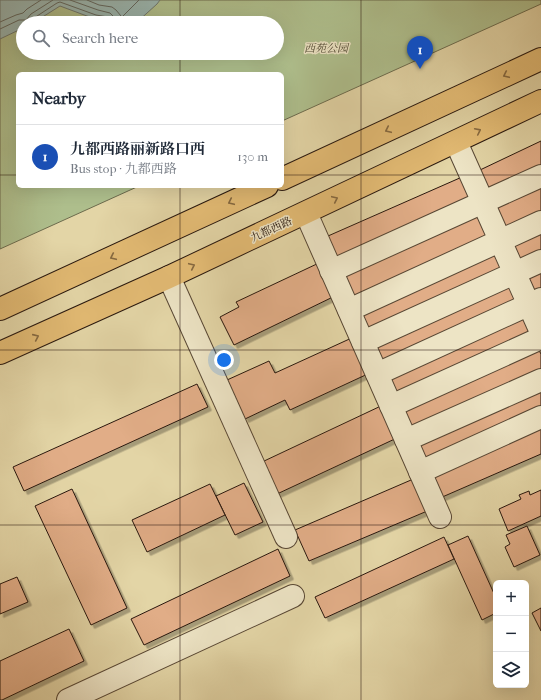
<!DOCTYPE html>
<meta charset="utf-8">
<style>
body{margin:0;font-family:"IM FELL French Canon","Noto Serif SC",serif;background:#f2f2f3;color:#1f2937}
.controls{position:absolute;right:12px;bottom:12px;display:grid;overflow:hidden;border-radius:6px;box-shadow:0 4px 16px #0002}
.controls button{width:36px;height:36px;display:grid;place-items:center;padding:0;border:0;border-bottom:1px solid #e0e1e3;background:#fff;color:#1f2937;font:20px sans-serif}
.you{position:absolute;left:224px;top:360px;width:14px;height:14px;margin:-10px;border:3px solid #fff;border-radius:50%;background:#1a73e8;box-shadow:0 0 0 6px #1a73e833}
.badge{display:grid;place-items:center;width:26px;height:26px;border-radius:50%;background:#d93025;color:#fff;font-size:13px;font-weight:700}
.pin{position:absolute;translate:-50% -33px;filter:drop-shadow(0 1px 2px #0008)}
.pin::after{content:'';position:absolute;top:21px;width:14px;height:12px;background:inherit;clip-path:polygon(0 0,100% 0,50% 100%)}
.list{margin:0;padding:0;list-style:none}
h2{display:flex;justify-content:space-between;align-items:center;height:52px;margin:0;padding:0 16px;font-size:17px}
h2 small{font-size:13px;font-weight:400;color:#747a83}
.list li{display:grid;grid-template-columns:26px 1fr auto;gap:12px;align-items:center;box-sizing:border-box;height:64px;padding:0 16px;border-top:1px solid #e0e1e3}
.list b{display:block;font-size:15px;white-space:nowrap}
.list p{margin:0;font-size:13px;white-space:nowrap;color:#747a83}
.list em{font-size:13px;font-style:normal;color:#747a83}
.icon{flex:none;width:22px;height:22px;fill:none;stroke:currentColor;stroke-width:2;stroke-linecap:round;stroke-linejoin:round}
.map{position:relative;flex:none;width:541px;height:700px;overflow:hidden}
.search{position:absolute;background:#fff;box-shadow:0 4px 16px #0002;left:16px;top:16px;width:268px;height:44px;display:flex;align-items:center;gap:10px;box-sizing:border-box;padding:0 14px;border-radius:22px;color:#747a83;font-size:15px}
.panel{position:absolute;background:#fff;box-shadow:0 4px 16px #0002;left:16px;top:72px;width:268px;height:116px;border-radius:6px}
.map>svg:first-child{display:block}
.green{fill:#aebe8c;stroke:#6c6b4d;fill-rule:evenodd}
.water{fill:#99b6b1;stroke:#6c7770}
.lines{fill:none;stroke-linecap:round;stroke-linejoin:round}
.shore{stroke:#616760;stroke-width:1}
.building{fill:#e1ad87;stroke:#29180e;filter:url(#shadow)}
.minor-casing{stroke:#584734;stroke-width:24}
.major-casing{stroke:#29180e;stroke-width:24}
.minor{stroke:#ede4c5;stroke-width:22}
.major{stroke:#e2ba73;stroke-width:22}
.oneway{stroke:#866940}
.grid{fill:none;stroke:#29180e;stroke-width:1;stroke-opacity:0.55}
.labels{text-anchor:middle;stroke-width:3;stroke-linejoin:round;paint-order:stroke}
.park-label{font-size:11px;font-style:italic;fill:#514a34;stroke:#ede4c5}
.street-label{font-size:11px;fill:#29180e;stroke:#ede4c5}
</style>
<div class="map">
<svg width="541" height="700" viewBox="0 0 541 700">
<defs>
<filter id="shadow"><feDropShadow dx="3.5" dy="3.5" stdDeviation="0" flood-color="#0004"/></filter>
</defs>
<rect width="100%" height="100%" fill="#e3d5a6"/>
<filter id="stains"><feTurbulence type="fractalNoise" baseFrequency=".005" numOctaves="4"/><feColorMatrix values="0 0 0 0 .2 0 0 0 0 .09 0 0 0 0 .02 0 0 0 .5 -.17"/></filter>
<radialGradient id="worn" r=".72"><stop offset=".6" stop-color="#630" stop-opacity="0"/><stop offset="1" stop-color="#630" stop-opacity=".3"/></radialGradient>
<!-- green -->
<path class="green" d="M0 0H541V4L282 121V74H18V186H139L0 249ZM23 23H277V53H23Z"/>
<!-- water -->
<path class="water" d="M0 0H160L157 4 136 23H117L95 19 60 6 33 23H23V28L0 39Z"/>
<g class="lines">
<!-- shore -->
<g class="shore">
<path d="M70 0 98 10 110 13 114 17 116 23"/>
<path d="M87 0 99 5 112 7 116 10 121 16 122 17 139 0"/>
<path d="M0 22 16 15 23 13 27 9 41 0"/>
<path d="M32 23V20L34 18 57 3 60 2 96 15 108 17 110 20 111 23"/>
<path d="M0 29 19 20H26L31 14 53 0"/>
</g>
</g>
<!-- building -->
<g class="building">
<path d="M541 141V172L492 195 480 170Z"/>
<path d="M462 177 473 200 338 259 328 236Z"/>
<path d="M541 183V217L506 233 493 205Z"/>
<path d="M478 212 491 240 353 302 341 274Z"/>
<path d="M541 226V256L518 267 506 241Z"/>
<path d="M494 250 505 274 369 336 358 311Z"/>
<path d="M321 262 337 295 234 345 220 317 239 307 236 302Z"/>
<path d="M541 265V296L538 298 526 272Z"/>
<path d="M510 281 521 305 382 366 371 343Z"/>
<path d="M524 314 535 338 396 398 385 373Z"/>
<path d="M356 336 372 372 290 410 285 400 245 419 227 380 269 361 275 373Z"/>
<path d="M536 345 541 354V377L413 436 400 407Z"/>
<path d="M197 384 208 407 24 491 13 467Z"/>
<path d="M541 385V415L426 465 415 440Z"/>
<path d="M383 405 399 437 277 494 262 462Z"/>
<path d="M541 424V454L440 498 429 473Z"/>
<path d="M418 477 432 509 309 561 295 530Z"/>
<path d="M244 483 263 522 235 535 216 496Z"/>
<path d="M210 484 225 515 147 552 132 520Z"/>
<path d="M72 489 127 608 91 625 35 506Z"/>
<path d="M541 490V516L508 531 499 509 521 499 519 495 529 491 530 495Z"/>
<path d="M527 526 540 555 514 567 505 547 510 544 506 535Z"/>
<path d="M468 536 496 598V613L482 620 448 545Z"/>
<path d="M444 537 454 559 325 618 315 597Z"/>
<path d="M278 549 290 576 144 645 131 619Z"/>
<path d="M17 577 28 602 0 614V584Z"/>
<path d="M541 608V631L532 613Z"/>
<path d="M69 629 84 661 2 700H0V661Z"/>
</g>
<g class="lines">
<!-- minor casing -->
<g class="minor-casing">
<g id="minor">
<path d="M456 142 541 332"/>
<path d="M306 213 440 517"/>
<path d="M331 271 541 176"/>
<path d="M169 277 286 537"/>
<path d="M349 310 541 222"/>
<path d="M363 342 541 261"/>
<path d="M377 374 541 299"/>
<path d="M391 406 541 338"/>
<path d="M406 440 541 380"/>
<path d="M420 472 541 417"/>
<path d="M68 700 293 596"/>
</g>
</g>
<!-- major casing -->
<g class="major-casing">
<g id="major">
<path d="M282 179 541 59"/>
<path d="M0 309 267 186"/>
<path d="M0 353 169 277 541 101"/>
</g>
</g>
<!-- minor -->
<use href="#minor" class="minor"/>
<!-- major -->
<use href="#major" class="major"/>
</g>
<!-- one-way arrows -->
<defs><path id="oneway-chevron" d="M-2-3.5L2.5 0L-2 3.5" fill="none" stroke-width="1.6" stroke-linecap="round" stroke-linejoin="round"/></defs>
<g class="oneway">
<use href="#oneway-chevron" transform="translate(506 75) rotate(155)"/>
<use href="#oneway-chevron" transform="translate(388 130) rotate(155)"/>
<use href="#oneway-chevron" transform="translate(478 131) rotate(-26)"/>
<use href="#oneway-chevron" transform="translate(335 199) rotate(-25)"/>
<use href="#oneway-chevron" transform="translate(231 202) rotate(155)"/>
<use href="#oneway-chevron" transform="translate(113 257) rotate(155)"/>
<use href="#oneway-chevron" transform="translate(192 266) rotate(-25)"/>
<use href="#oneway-chevron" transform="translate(36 337) rotate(-24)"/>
</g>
<!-- grid -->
<path class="grid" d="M180 0V23M361 0V700M180 53V74M0 175H18M282 175H541M180 186V700M0 350H541M0 525H541"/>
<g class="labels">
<!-- park labels -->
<g class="park-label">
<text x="326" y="52">西苑公园</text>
</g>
<!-- street labels -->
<g class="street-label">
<text transform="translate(271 229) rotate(-25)" y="4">九都西路</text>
</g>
</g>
<rect width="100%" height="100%" filter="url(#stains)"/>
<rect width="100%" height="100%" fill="url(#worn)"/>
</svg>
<div class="controls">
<button>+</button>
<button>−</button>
<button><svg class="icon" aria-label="layers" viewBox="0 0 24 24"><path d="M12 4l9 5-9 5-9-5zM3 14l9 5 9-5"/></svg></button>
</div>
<div class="you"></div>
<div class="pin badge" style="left:420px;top:69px;background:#1a4fb4">1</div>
<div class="search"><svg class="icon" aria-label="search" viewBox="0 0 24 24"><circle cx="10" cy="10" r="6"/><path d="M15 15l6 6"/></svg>Search here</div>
<section class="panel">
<h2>Nearby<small></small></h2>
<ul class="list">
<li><span class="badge" style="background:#1a4fb4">1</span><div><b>九都西路丽新路口西</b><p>Bus stop · 九都西路</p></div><em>130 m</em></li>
</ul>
</section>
</div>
